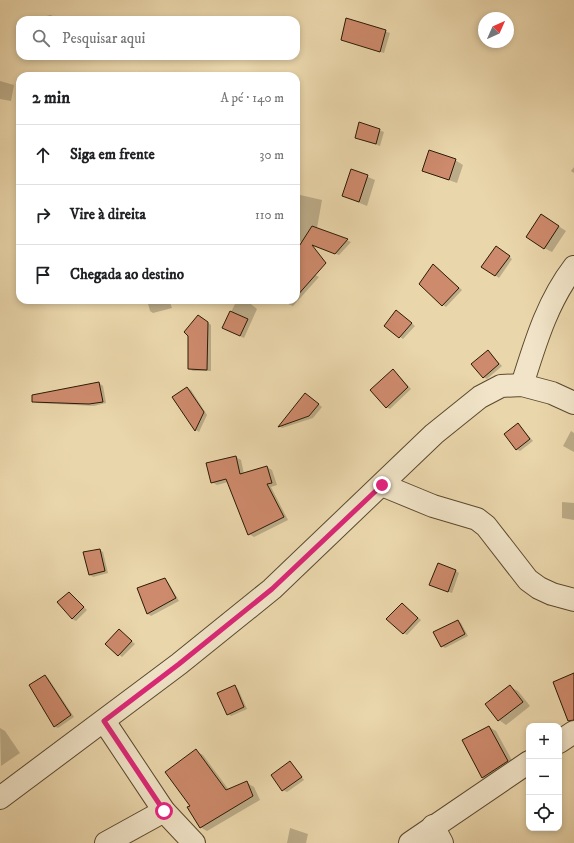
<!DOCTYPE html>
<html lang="pt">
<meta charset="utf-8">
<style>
body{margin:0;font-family:"IM FELL DW Pica",serif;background:#f2f2f2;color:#202124}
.controls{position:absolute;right:12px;bottom:12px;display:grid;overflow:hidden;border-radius:8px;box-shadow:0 2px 6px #0003}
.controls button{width:36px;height:36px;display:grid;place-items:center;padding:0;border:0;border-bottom:1px solid #e0e0e0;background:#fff;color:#202124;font:20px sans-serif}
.compass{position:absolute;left:478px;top:12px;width:36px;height:36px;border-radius:50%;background:#fff;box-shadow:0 2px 6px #0003;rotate:45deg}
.stop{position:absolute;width:12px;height:12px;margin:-9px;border:3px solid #db2777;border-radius:50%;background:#fff}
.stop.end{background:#db2777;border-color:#fff;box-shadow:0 1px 4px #0008}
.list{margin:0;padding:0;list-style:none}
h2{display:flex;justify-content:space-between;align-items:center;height:52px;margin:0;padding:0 16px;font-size:17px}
h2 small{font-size:13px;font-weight:400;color:#757577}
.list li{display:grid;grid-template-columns:26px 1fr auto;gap:12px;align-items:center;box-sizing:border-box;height:60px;padding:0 16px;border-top:1px solid #e0e0e0}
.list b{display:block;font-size:15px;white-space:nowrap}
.list em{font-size:13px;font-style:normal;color:#757577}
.icon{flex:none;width:22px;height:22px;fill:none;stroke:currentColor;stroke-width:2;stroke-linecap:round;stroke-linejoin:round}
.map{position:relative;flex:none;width:574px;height:843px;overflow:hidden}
.search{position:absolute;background:#fff;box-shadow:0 2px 6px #0003;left:16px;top:16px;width:284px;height:44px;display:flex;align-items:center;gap:10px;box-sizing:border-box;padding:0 14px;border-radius:12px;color:#757577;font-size:15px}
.panel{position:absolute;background:#fff;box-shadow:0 2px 6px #0003;left:16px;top:72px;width:284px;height:232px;border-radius:12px}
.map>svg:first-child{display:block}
.shadow{fill:#0003}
.building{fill:#cd8a6c;stroke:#2b1a04}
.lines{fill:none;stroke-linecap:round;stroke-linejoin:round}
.street-casing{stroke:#5b492e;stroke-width:24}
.street{stroke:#f1e4c8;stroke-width:22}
.route{stroke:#db2777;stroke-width:5}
</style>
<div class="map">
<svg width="574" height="843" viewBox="0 0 574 843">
<rect width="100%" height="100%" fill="#ead6ab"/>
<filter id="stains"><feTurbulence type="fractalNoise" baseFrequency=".005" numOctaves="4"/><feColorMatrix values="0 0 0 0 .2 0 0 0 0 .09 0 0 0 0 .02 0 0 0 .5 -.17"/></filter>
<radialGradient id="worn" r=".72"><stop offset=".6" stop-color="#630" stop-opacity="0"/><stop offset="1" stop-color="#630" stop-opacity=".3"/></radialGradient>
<!-- shadow -->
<g class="shadow">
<path d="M50 15 65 20H33Z"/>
<path d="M347 19 390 33 384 53 342 40Z"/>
<path d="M0 81 14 85 11 101 0 99Z"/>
<path d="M360 123 384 132 380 146 359 139Z"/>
<path d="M455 160 463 165 457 183 424 171Z"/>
<path d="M574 167V173L571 171Z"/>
<path d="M352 170 375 180 367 206 343 196Z"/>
<path d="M296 194 322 200 317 228 351 242 339 255 296 240Z"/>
<path d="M549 220 566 231 552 252 544 248Z"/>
<path d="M500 250 512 259 499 278 483 267Z"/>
<path d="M434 265 462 290 446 307 443 305Z"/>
<path d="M298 266 319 277 293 306 278 300H296V268Z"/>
<path d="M147 300H169L172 308 153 313 150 311Z"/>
<path d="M237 300H246L257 309 244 338 223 328Z"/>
<path d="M400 314 415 326 403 339 385 326Z"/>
<path d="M202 318 211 325V371H193L189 369Z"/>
<path d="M488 351 502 366 487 379 483 377Z"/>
<path d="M393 370 411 389 390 409 386 407Z"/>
<path d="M99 383 103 386 106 403 94 406 37 403 33 401Z"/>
<path d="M187 388 191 390 207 415 199 432 196 430 174 397Z"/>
<path d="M305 394 322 407 313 418 282 428 279 426Z"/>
<path d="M518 424 533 441 520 451 516 449Z"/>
<path d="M571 431 574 433V452L563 446Z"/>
<path d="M236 457 241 460 244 474 267 467 272 470 277 485 271 487 288 520 254 537 249 534 228 482 217 485 212 482Z"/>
<path d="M562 502 574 503V520L562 518Z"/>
<path d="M100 550 103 552 108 573 93 577 90 575Z"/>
<path d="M456 571 459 573 452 593 434 587Z"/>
<path d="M165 580 168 582 179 601 151 616 148 614 139 589Z"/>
<path d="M69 593 87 610 76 621 72 619Z"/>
<path d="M402 604 421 620 407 635 403 633Z"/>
<path d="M458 621 461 623 468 636 445 648 442 646Z"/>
<path d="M119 630 135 644 122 657 107 644Z"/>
<path d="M45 676 48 678 74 717 58 728 54 726 42 708Z"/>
<path d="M234 686 238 689 247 709 231 716 228 714Z"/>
<path d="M510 687 518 691 530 706 506 725 499 720Z"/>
<path d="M489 727 496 731 515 766 490 781 482 777Z"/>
<path d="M0 728 5 731 20 753 1 766Z"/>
<path d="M196 751 203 755 229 790 247 783 254 787 260 800 207 831 200 827 191 806Z"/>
<path d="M290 762 304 780 287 792 283 790Z"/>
<path d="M290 828 308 834 306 843H287Z"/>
</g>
<!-- building -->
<g class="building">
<path d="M346 18 386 30 380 52 341 40Z"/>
<path d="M359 122 380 129 376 144 355 138Z"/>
<path d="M429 150 456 159 449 180 422 171Z"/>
<path d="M351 169 368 175 359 202 342 196Z"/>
<path d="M541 214 559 226 544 249 526 237Z"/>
<path d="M312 226 348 239 335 254 312 245 326 263 296 297V251Z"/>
<path d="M496 246 510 256 495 276 481 267Z"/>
<path d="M433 264 459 288 442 306 419 284Z"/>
<path d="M396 310 412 323 399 338 384 326Z"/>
<path d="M230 311 248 319 240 336 222 328Z"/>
<path d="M198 315 208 322 207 370 188 369V336L184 332Z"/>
<path d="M488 350 499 364 483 378 471 364Z"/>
<path d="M393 369 408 387 386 408 370 390Z"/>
<path d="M99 382 103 402 89 404 32 402V395Z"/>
<path d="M187 387 204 412 195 431 172 397Z"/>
<path d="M305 393 319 404 309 416 278 427Z"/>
<path d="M518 423 530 439 516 450 504 434Z"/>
<path d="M236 456 240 474 267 466 272 483 267 484 284 517 248 535 226 479 211 483 206 463Z"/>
<path d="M100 549 105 571 89 575 83 552Z"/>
<path d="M438 563 456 570 448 592 429 585Z"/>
<path d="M165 578 176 598 147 614 137 588Z"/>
<path d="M69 592 84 607 72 619 57 602Z"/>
<path d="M402 603 418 618 403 634 386 619Z"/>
<path d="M458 620 465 634 441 647 433 632Z"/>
<path d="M119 629 132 641 118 656 105 644Z"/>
<path d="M574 673V720L568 721 553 682Z"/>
<path d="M45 675 71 715 54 727 29 685Z"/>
<path d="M235 685 244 707 227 715 217 693Z"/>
<path d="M510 685 523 702 498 721 485 704Z"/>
<path d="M489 726 508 761 482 778 462 740Z"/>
<path d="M196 749 226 790 247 781 253 796 200 828 187 807 190 806 165 772Z"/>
<path d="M290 761 302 777 282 791 271 775Z"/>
</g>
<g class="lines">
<!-- street casing -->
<g class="street-casing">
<g id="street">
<path d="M522 385C535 344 547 302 574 267"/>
<path d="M382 485 433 506 477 519 486 526 528 580 539 588 552 594 574 600"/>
<path d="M104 721 164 811 194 843"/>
<path d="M559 742 574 732"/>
<path d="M0 798 179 664 272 589 434 434 480 397 501 386 522 385 552 393 574 403"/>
<path d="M433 826 442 843"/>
<path d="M106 843 164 811"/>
<path d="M410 843 529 762"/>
</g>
</g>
<!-- street -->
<use href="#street" class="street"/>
</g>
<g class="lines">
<!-- route -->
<path class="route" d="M164 811 104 721 179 664 272 589 382 485"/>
</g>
<rect width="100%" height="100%" filter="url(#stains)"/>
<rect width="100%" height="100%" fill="url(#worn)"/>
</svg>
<div class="controls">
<button>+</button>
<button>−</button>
<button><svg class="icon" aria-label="locate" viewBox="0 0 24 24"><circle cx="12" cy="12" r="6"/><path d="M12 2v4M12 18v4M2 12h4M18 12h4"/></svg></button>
</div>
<svg class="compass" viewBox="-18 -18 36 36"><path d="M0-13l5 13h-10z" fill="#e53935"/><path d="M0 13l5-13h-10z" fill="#757577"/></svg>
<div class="stop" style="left:164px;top:811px"></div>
<div class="stop end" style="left:382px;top:485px"></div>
<div class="search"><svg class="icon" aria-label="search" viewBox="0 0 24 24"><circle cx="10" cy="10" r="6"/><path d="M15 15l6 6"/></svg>Pesquisar aqui</div>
<section class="panel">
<h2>2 min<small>A pé · 140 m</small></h2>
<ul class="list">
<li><svg class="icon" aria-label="ahead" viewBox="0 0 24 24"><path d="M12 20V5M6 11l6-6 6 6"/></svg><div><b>Siga em frente</b></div><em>30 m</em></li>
<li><svg class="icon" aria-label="right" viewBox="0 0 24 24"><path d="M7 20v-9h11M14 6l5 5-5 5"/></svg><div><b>Vire à direita</b></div><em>110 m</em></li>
<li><svg class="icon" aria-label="arrive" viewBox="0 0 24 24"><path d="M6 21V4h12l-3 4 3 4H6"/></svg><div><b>Chegada ao destino</b></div></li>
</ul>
</section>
</div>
